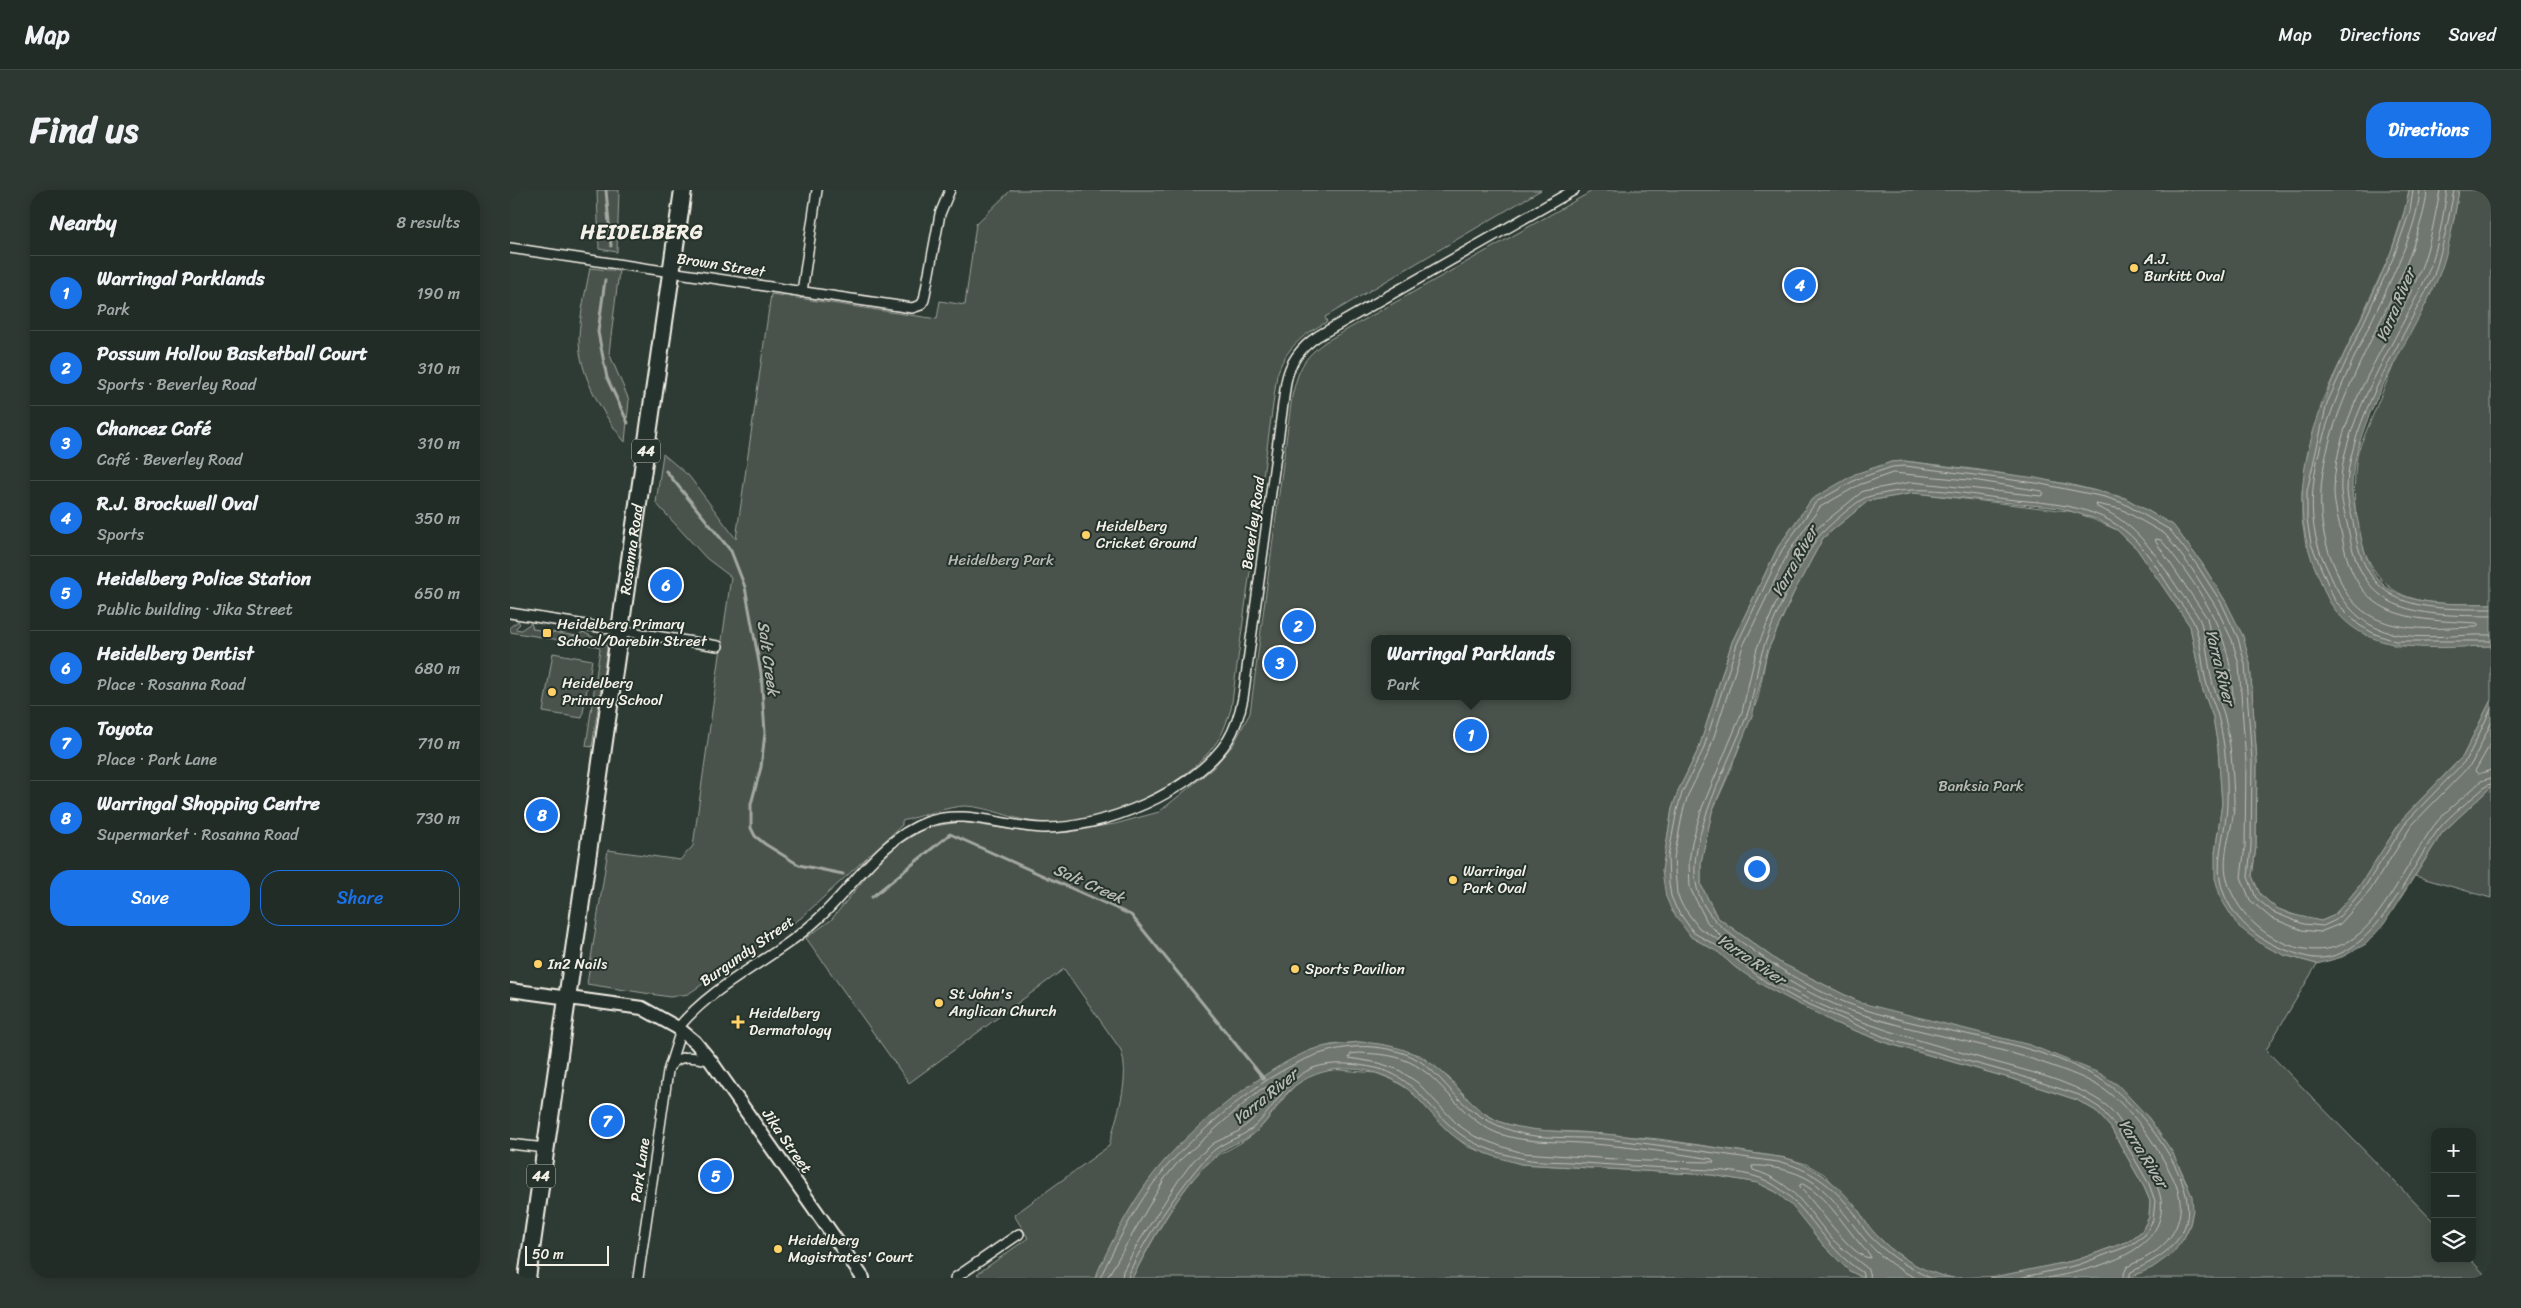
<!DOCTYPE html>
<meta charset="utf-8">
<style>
body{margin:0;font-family:Sriracha,sans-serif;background:#2e3833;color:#f1f3f6}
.controls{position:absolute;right:15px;bottom:15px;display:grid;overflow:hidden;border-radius:10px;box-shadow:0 2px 12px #0003}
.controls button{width:45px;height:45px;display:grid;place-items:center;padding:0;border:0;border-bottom:1px solid #3f4844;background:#222c27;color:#f1f3f6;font:25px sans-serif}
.scale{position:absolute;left:15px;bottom:12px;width:84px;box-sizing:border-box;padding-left:5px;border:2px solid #f4f1e8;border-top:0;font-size:14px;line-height:18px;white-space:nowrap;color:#f4f1e8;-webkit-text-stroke:4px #26332d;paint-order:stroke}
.you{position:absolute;left:1246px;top:678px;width:18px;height:18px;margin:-12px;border:4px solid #fff;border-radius:50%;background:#1a73e8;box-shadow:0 0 0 8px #1a73e833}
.badge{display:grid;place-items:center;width:32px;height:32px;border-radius:50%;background:#1a73e8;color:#fff;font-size:16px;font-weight:700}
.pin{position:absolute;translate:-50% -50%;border:2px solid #fff;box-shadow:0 1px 5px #0006}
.popup{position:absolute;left:861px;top:445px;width:200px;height:65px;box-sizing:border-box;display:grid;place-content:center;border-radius:10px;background:#222c27;filter:drop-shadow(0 1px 4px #0005);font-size:16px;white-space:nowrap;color:#a2a7a7}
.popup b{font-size:19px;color:#f1f3f6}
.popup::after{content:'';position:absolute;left:50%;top:100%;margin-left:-10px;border:10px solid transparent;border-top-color:#222c27}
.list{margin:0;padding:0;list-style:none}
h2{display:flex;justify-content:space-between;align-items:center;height:65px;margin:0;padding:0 20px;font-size:21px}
h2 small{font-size:16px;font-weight:400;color:#a2a7a7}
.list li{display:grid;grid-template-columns:32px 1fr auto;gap:15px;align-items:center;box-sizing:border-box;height:75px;padding:0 20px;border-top:1px solid #3f4844}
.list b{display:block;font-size:19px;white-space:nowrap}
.list p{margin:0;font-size:16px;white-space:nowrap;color:#a2a7a7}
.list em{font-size:16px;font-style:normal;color:#a2a7a7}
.actions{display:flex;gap:10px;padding:15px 20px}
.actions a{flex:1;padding:11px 0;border:1px solid #1a73e8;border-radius:20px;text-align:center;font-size:18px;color:#1a73e8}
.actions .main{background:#1a73e8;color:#fff}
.icon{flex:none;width:28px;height:28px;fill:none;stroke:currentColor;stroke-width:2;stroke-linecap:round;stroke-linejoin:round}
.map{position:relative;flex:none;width:1981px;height:1088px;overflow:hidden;border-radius:20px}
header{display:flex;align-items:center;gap:30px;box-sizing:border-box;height:70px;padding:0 25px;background:#222c27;border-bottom:1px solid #3f4844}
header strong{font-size:24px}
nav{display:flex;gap:28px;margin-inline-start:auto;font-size:18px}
.intro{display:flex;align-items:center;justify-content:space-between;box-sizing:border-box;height:120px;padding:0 30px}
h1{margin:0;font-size:35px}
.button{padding:12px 22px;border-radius:20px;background:#1a73e8;color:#fff;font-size:18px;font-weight:700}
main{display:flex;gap:30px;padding:0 30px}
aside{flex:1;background:#222c27;border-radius:20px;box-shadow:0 2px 12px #0003}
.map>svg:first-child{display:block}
.green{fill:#48524c;stroke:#9ea29a;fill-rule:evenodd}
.water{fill:#6f7770;stroke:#a4a8a0}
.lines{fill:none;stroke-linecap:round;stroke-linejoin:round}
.shore{stroke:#bfc0b8;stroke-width:1}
.stream{stroke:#a4a8a0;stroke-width:3}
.street-casing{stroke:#f4f1e8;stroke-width:12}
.secondary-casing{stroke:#f4f1e8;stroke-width:16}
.highway-casing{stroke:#f4f1e8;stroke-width:20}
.street{stroke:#26332d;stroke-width:9}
.secondary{stroke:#26332d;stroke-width:12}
.highway{stroke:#26332d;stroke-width:16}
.poi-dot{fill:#ffd166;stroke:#26332d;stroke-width:2}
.labels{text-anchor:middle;stroke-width:4;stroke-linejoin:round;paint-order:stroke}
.shield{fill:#26332d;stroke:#b6b8b0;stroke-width:1}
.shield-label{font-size:14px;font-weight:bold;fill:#f4f1e8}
.poi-label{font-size:15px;fill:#f4f1e8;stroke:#26332d;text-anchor:start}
.street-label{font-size:15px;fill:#f4f1e8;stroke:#26332d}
.park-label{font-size:15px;fill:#b8b9b1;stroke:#26332d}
.water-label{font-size:16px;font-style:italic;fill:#b8bab2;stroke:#26332d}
.district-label{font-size:20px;font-weight:bold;letter-spacing:1px;fill:#f4f1e8;stroke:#26332d}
</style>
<header>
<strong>Map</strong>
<nav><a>Map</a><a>Directions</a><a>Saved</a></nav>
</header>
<div class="intro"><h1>Find us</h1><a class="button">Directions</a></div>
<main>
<aside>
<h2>Nearby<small>8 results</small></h2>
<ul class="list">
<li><span class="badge">1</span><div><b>Warringal Parklands</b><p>Park</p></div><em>190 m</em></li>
<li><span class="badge">2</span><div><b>Possum Hollow Basketball Court</b><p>Sports · Beverley Road</p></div><em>310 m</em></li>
<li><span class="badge">3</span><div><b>Chancez Café</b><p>Café · Beverley Road</p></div><em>310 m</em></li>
<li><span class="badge">4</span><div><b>R.J. Brockwell Oval</b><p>Sports</p></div><em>350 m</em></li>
<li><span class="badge">5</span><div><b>Heidelberg Police Station</b><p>Public building · Jika Street</p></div><em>650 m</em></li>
<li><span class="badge">6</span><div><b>Heidelberg Dentist</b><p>Place · Rosanna Road</p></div><em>680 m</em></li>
<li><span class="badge">7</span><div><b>Toyota</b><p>Place · Park Lane</p></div><em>710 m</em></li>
<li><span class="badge">8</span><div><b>Warringal Shopping Centre</b><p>Supermarket · Rosanna Road</p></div><em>730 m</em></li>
</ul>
<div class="actions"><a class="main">Save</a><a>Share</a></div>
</aside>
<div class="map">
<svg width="1981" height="1088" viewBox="0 0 1981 1088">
<rect width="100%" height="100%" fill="#2e3b34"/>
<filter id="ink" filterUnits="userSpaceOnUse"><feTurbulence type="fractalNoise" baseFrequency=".02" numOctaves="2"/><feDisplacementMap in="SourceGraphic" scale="10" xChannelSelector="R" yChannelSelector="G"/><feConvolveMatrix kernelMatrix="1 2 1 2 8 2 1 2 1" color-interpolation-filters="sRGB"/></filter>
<g filter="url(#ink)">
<!-- green -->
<g class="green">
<path d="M87 0H109L107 62 89 59Z"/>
<path d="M501 0H1031L815 127 817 132C793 144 775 159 767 185L721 519C718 528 715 538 710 547 678 599 585 640 525 632 502 629 479 617 455 616 440 616 408 627 392 631V635L291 728 178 804 160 807 77 794 98 660 170 670 183 656 221 387 196 368 146 313 153 264 179 286 226 349 261 104 427 129 430 111 455 115 466 34Z"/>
<path d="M1084 0H1899L1895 19 1880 65 1812 211 1792 301V330L1796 355 1884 456H1981V510L1953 566 1893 628 1850 695 1837 711 1823 726 1811 731 1795 729 1766 718 1750 704 1742 686 1746 657 1747 571 1740 473 1716 412 1691 372 1663 335 1615 308 1558 294 1470 280 1395 271 1381 272 1302 309 1268 357 1222 452 1189 558 1168 601 1162 619 1152 681 1181 747 1208 762 1226 778 1325 833 1380 854 1506 890 1567 910 1586 921 1601 938 1634 997 1640 1011 1639 1027 1632 1041 1619 1051 1567 1070 1493 1086 1443 1088 1424 1084 1404 1075 1380 1058 1361 1040 1348 1021 1314 984 1296 974 1276 968 1149 949 1070 942 1017 940 990 932 967 919 939 888 910 865 849 852 821 855 802 860 694 934 662 963 638 992 585 1088H471L467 1084 518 1048 504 1025 599 956C606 926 621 891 611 860L554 779 399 893 296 748 321 730 364 677 389 654 418 637 450 632 517 642H550L605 634 649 622 703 578 723 555 740 523 782 206C789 179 792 169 815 152ZM865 449H1057V506H865Z"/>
<path d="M1949 0H1981V414C1954 413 1923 416 1898 407 1844 388 1839 308 1848 261L1944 29Z"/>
<path d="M80 78 109 81 99 163 119 210 115 252C93 225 68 183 69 147 70 124 76 100 80 78Z"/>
<path d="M1404 303 1566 322 1607 340 1627 359 1680 436 1692 498 1703 527 1708 558 1712 613 1705 663 1774 765 1807 774 1756 860 1925 1033V1069H1960L1978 1088H1618C1714 1046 1686 996 1638 927L1351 813 1269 772 1207 727 1191 695V672L1202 622 1219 584 1248 508 1257 462 1283 404 1313 348 1358 311Z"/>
<path d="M8 431 10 434 5 439 11 440 21 433 23 439 67 446 73 442 96 454 97 460 82 557 76 556 90 459 87 456 0 442V437Z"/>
<path d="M43 463 82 470 72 528 33 522Z"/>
<path d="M1981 597V708L1905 686 1932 643Z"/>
<path d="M818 879 866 883 883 890 901 901 939 942 958 957 1011 974 1202 985 1248 993 1266 1002 1283 1016 1314 1056 1338 1080 1353 1088H622C641 1054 667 1003 695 976 712 959 735 955 751 937 775 911 779 889 818 879Z"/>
</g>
<!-- water -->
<g class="water">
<path d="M1899 0H1949C1944 29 1939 61 1928 88 1902 150 1840 233 1842 301 1843 314 1848 328 1850 342 1854 362 1861 389 1881 400 1911 417 1948 413 1981 414V456C1926 457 1856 468 1821 414 1815 405 1812 393 1807 383 1749 250 1877 126 1899 0Z"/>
<path d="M1394 271 1526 288 1596 303 1615 308 1663 335 1691 372 1716 412 1733 446 1740 473 1747 571 1746 657 1742 686 1750 704 1766 718 1780 724 1811 731 1823 726 1837 711 1850 695 1893 628 1953 566 1981 510V597L1932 643 1874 734 1856 754 1832 767 1807 774 1774 765 1754 756 1728 736 1711 709 1705 688V663L1712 613 1708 558 1703 527 1692 498 1680 436 1627 359 1607 340 1586 329 1550 318 1404 303 1358 311 1313 348 1283 404 1257 462 1242 526 1202 622 1191 672V695L1207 727 1269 772 1351 813 1520 855 1589 883 1608 895 1638 927 1663 963 1682 1006 1683 1020 1680 1034 1674 1048 1663 1063 1642 1078 1618 1088H1479L1567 1070 1619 1051 1632 1041 1639 1027 1640 1011 1634 997 1601 938 1586 921 1567 910 1506 890 1380 854 1325 833 1254 796 1226 778 1208 762 1181 747 1162 721 1156 707 1152 681 1162 619 1168 601 1189 558 1222 452 1268 357 1302 309 1345 284 1381 272Z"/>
<path d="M849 852C884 854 913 862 938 888 955 905 969 925 993 933 1029 944 1069 941 1106 945 1163 951 1219 960 1276 968 1308 978 1329 995 1349 1021 1353 1027 1357 1035 1362 1040 1383 1065 1412 1082 1443 1088H1353L1338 1080 1314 1056 1282 1016 1266 1002 1248 993 1202 985 1011 974C985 967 959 960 939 942 920 925 907 902 884 890 849 872 802 875 775 905 766 915 760 928 750 938 738 951 721 953 708 964 672 993 644 1047 622 1088H585C599 1055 623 1010 645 982 678 940 751 880 801 860 816 855 833 854 849 852Z"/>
</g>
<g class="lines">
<!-- shore -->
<g class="shore">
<path d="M1903 0 1900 21 1884 66 1817 213 1797 301V330L1801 354 1825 411 1849 435 1865 444 1885 451H1981"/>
<path d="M1910 0C1908 28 1895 58 1884 83 1851 159 1784 266 1807 352 1810 364 1816 376 1821 387 1834 416 1853 438 1886 444 1916 450 1950 444 1981 445"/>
<path d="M1917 0C1916 20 1908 40 1902 59 1868 155 1778 267 1823 373 1828 383 1831 395 1837 404 1867 447 1922 438 1967 437L1969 435 1967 433C1896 429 1846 430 1832 346 1829 331 1824 315 1824 301 1824 222 1882 152 1910 81 1920 56 1925 27 1930 0"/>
<path d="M1937 0C1933 28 1928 59 1917 85 1890 145 1827 237 1831 302 1832 316 1837 330 1839 343 1853 427 1911 425 1981 426"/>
<path d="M1944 0C1939 28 1933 57 1924 85 1919 97 1911 110 1905 122 1880 171 1836 245 1837 301 1838 314 1843 329 1845 342 1858 421 1914 419 1981 419"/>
<path d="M1383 283 1469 291 1532 301 1534 304 1531 306 1402 292 1353 301 1304 341 1272 399 1247 458 1232 522 1192 618 1182 652 1179 672 1180 698 1197 732 1212 747 1209 750 1189 738 1172 715 1167 704 1164 668 1173 621 1178 605 1199 562 1233 456 1278 363 1310 317 1349 295Z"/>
<path d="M1646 349 1651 350C1685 391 1721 442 1722 497 1723 503 1724 510 1722 516L1719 515 1710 493 1697 428 1646 352Z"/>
<path d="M1981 533 1962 573 1902 635 1859 702 1830 734 1810 742 1792 740 1761 728 1740 710 1731 687 1735 656 1736 572 1729 475 1722 450 1706 417 1682 379 1655 344 1611 319 1586 314 1587 317C1628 333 1648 369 1671 403 1677 412 1687 422 1691 433 1697 453 1698 475 1703 495 1706 505 1711 514 1714 524 1721 552 1723 582 1724 611 1725 636 1710 663 1717 689 1730 742 1802 784 1849 744 1876 722 1901 667 1923 637 1936 619 1956 606 1971 591L1981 588"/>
<path d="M1981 553 1965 581 1968 584 1981 580"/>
<path d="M850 863C864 864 878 864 892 869 931 882 947 927 987 943 1014 953 1041 951 1070 953 1114 956 1158 962 1202 969L1204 972 1136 971 1013 963 990 956 964 946 947 934 908 893 889 880 869 873 839 868 841 864Z"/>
<path d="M1293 994C1322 1010 1337 1042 1360 1065V1068C1340 1067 1306 1012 1290 998V995Z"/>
<path d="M590 1088C604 1058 629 1010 650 985 665 965 684 949 702 933 755 887 819 839 893 863 918 871 932 892 949 909 967 927 989 938 1013 944 1034 949 1072 947 1095 949 1156 955 1215 965 1275 973 1305 982 1326 999 1345 1024 1349 1031 1353 1038 1358 1044 1375 1063 1397 1077 1420 1088"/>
<path d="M597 1088 655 988 670 970 738 910 750 900 767 893 768 896 742 930 729 941 704 953 684 970 668 991 627 1055 613 1081 612 1088"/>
<path d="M618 1088C622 1065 687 971 707 958 720 949 735 946 746 935 766 916 776 889 803 878 822 871 847 874 866 878 902 886 918 917 944 939 962 955 986 963 1010 968 1025 972 1043 971 1060 972 1099 975 1138 977 1178 979 1201 980 1227 980 1250 988 1295 1005 1312 1058 1352 1082L1354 1088"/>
<path d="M1361 1088 1357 1078C1346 1069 1333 1060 1322 1049 1296 1019 1284 992 1243 980L1242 976C1249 975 1258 977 1265 978 1311 985 1325 1013 1352 1046 1365 1063 1386 1079 1406 1088"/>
<path d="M1509 1088 1568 1075 1621 1055 1635 1045 1643 1030 1645 1011 1639 994 1605 935 1590 918 1569 905 1508 885 1381 850 1287 809 1256 792 1211 758 1184 743 1166 718 1161 706 1159 693 1158 667 1167 620 1172 603 1193 560 1227 454 1272 360 1306 312 1347 289 1382 277 1395 276 1526 293 1595 307 1613 313 1660 340 1687 375 1712 414 1728 448 1735 474 1742 571 1741 656 1738 687 1746 708 1763 722 1778 728 1794 734 1813 736 1826 730 1840 715 1854 698 1897 631 1957 569 1981 519"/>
<path d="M1538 1088C1578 1080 1658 1065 1651 1010 1649 994 1637 979 1630 966 1619 948 1609 922 1590 911 1558 890 1517 881 1481 871 1392 845 1293 822 1222 759V756H1225C1263 782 1304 809 1348 823 1412 845 1481 853 1545 877 1564 884 1583 891 1599 903 1627 925 1648 957 1663 988 1679 1020 1668 1049 1637 1067 1631 1071 1623 1073 1617 1077L1612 1088"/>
<path d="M1618 1088 1621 1082C1643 1071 1668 1059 1676 1033 1689 989 1626 911 1590 889 1519 847 1427 844 1350 818 1313 805 1276 784 1244 761 1220 744 1195 729 1187 698 1174 651 1222 568 1238 522 1245 502 1246 479 1253 459 1266 422 1285 383 1306 350 1312 341 1344 313 1355 308 1358 306 1372 304 1376 303 1424 294 1459 306 1506 310 1554 314 1601 318 1633 359 1645 373 1654 389 1664 404 1670 413 1678 422 1683 431 1692 450 1691 475 1697 495 1700 506 1705 515 1708 526 1715 552 1718 585 1717 613 1717 638 1706 663 1710 689 1715 721 1743 748 1773 759 1782 762 1794 767 1804 768 1864 772 1898 680 1928 640 1941 623 1960 611 1976 596L1981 594"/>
</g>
<!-- stream -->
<g class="stream">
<path d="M96 0 101 56"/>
<path d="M95 90 88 142 97 188 118 233"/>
<path d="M156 281 221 361 235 397 251 483 255 543 251 577 241 614V638L245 646 255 654 289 675 333 684"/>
<path d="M362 707 440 644 621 725 754 889"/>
</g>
<!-- street casing -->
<g class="street-casing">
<g id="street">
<path d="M0 58 402 118 411 115 414 110 430 24 440 0"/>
<path d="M292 102 307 0"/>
<path d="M0 423 208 456"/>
<path d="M168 838C205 792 265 769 308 729 343 697 371 649 417 632 454 618 494 637 533 638 593 639 684 602 718 550 726 537 730 523 733 508L776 192C780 171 791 157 808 146L1064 0"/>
<path d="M161 875C171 863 186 868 200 870"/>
<path d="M0 954 35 958"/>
<path d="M128 1088 158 881 171 840"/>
<path d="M445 1088 509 1044"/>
</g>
</g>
<!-- secondary casing -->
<g class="secondary-casing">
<path id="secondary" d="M0 800 132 818 168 838 185 852 200 870 353 1088"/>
</g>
<!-- highway casing -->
<g class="highway-casing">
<g id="highway">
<path id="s1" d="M17 1088 173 0"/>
</g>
</g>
<!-- street -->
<use href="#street" class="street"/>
<!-- secondary -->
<use href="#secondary" class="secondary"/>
<!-- highway -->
<use href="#highway" class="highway"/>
</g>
</g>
<!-- markers -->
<g class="poi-dot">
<circle cx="1624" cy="78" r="5"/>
<circle cx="576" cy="345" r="5"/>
<rect x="32" y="438" width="10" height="10" rx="2.5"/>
<circle cx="42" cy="502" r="5"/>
<circle cx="943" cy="690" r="5"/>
<circle cx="28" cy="774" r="5"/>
<circle cx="785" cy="779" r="5"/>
<circle cx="429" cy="813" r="5"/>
<path d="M225.5 824.5h5v5h5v5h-5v5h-5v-5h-5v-5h5z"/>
<circle cx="268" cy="1059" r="5"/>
</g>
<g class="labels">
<!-- shield labels -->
<g class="shield">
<rect x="122" y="249.5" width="28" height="23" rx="4"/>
<rect x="17" y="974.5" width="28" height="23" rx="4"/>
</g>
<g class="shield-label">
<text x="136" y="266">44</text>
<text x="31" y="991">44</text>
</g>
<!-- poi labels -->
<g class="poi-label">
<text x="1634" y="74">A.J.<tspan x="1634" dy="17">Burkitt Oval</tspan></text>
<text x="586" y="341">Heidelberg<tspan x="586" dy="17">Cricket Ground</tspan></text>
<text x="47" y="439">Heidelberg Primary<tspan x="47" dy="17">School/Darebin Street</tspan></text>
<text x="52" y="498">Heidelberg<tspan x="52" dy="17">Primary School</tspan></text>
<text x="953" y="686">Warringal<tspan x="953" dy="17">Park Oval</tspan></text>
<text x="38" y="779">In2 Nails</text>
<text x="795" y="784">Sports Pavilion</text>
<text x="439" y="809">St John's<tspan x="439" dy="17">Anglican Church</tspan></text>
<text x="239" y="828">Heidelberg<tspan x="239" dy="17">Dermatology</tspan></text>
<text x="278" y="1055">Heidelberg<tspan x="278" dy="17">Magistrates' Court</tspan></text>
</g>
<!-- street labels -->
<g class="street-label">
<text transform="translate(211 75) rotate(9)" y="5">Brown Street</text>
<text transform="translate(743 333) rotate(-82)" y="5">Beverley Road</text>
<text dy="5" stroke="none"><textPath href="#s1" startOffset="736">Rosanna Road</textPath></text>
<text transform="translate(237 761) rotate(-35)" y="5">Burgundy Street</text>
<text transform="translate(277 951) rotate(55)" y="5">Jika Street</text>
<text transform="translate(130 980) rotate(-82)" y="5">Park Lane</text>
</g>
<!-- park labels -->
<g class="park-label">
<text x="491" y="375">Heidelberg Park</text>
<text x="1471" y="601">Banksia Park</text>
</g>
<!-- water labels -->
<g class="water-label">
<text transform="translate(1885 115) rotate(-67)" y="6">Yarra River</text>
<text transform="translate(1284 371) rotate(-61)" y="6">Yarra River</text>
<text transform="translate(259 468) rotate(82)" y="6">Salt Creek</text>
<text transform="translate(1711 477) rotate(76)" y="6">Yarra River</text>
<text transform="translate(579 693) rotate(24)" y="6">Salt Creek</text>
<text transform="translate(1242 769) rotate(34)" y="6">Yarra River</text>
<text transform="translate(755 906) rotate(-39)" y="6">Yarra River</text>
<text transform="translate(1634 963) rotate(58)" y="6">Yarra River</text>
</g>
<!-- district labels -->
<g class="district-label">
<text x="132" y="49">HEIDELBERG</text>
</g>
</g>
</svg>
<div class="controls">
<button>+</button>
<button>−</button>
<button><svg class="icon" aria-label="layers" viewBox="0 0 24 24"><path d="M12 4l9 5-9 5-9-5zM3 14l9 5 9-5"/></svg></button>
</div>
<div class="scale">50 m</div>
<div class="you"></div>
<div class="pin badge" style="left:961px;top:545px">1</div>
<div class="popup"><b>Warringal Parklands</b>Park</div>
<div class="pin badge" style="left:788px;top:436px">2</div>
<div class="pin badge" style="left:770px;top:473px">3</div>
<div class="pin badge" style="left:1290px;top:95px">4</div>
<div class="pin badge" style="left:206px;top:986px">5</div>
<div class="pin badge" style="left:156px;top:395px">6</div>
<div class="pin badge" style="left:97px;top:931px">7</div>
<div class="pin badge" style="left:32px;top:625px">8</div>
</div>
</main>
